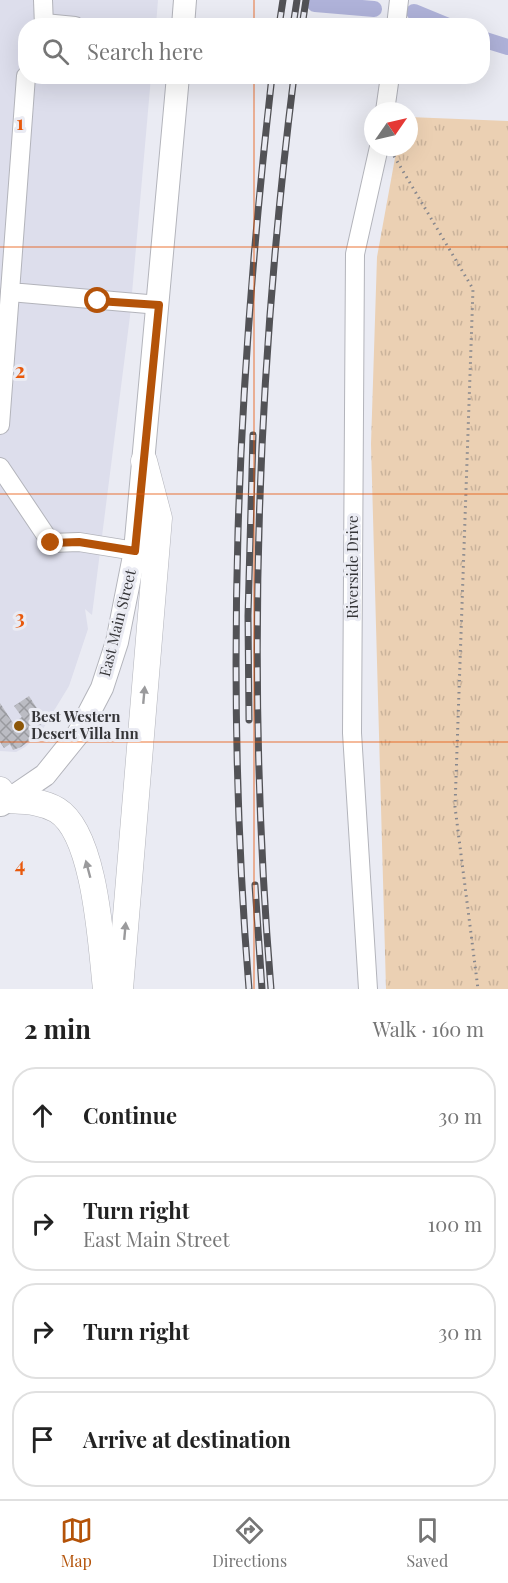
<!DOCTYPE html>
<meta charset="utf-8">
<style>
body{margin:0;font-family:"Playfair Display",serif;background:#f6f6f6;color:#222}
.compass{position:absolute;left:364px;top:102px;width:54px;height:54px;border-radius:50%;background:#fff;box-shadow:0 6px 24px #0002;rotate:56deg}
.stop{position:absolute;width:18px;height:18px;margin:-14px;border:4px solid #b45309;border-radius:50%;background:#fff}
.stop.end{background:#b45309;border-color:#fff;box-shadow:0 2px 6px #0008}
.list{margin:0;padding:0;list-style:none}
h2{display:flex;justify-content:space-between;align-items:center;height:78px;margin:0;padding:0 24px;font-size:26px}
h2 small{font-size:20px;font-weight:400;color:#767676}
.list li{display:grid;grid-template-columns:39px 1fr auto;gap:18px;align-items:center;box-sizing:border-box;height:96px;margin:0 12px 12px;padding:0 12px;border:2px solid #e0e0e0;border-radius:24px}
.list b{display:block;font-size:22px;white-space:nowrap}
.list p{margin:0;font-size:20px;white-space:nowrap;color:#767676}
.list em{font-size:20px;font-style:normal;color:#767676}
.icon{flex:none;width:33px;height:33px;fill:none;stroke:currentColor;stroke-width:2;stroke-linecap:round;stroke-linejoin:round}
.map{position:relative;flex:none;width:508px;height:989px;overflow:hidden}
.search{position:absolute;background:#fff;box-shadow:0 6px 24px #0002;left:18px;right:18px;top:18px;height:66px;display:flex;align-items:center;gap:15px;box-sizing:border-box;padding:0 21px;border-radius:24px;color:#767676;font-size:22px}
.sheet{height:510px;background:#fff}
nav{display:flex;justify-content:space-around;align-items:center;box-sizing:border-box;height:84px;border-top:2px solid #e0e0e0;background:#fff;font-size:16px;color:#767676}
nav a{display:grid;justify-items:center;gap:3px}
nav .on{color:#b45309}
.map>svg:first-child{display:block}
.built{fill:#dddeec}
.grass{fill:url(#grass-tufts)}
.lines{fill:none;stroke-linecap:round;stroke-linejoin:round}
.canal{stroke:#afb2d9;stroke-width:16}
.building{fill:url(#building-cross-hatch)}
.minor-casing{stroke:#b3b4bb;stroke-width:20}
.major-casing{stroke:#b3b4bb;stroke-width:24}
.highway-casing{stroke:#b3b4bb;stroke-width:27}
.path{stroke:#87878d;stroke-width:3;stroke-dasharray:1.5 4.5;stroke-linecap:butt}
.minor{stroke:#fff;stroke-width:18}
.major{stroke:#fff;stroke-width:22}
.highway{stroke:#fff;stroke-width:26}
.rail-casing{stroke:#525256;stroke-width:7}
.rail{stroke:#eaebf3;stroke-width:4.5;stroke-dasharray:14;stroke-linecap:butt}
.oneway{fill:#9a9a9c}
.route{stroke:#b45309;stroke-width:8}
.grid{fill:none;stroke:#e8590c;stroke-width:1.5;stroke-opacity:0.55}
.poi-dot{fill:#8d5708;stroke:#eaebf3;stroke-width:2}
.labels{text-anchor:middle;stroke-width:6;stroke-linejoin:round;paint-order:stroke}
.street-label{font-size:15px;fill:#353538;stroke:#eaebf3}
.poi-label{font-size:15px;font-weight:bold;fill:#353538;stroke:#eaebf3;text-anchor:start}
.grid-label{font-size:20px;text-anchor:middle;font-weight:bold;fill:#e8590c;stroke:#eaebf3;stroke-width:6;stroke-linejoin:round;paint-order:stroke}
</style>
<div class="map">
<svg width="508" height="989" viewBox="0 0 508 989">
<defs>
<pattern id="grass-tufts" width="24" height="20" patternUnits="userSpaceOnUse" patternTransform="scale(1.5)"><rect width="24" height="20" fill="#ebd0b3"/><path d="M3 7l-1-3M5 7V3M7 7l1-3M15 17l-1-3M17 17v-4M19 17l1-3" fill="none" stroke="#cab39b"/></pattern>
<pattern id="building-cross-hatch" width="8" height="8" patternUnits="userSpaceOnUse" patternTransform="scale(1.5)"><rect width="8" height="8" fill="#bbbcc3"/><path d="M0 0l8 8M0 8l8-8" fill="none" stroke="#999a9f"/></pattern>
</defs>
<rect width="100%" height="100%" fill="#eaebf3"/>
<!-- built -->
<path class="built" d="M0 0H158L156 25 26 26V76L151 77 130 316 92 615 85 609 88 629 69 686 41 732 25 747 16 752 0 751Z"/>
<!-- grass -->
<path class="grass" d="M409 117 508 121V989H386L371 444 377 257 397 147H409Z"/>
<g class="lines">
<!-- canal -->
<g class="canal">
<path d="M315 4 374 9"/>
<path d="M414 12 448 26"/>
<path d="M482 39 508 47"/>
</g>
</g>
<!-- building -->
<path class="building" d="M29 696 45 721 34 730 37 735 21 747 13 750 10 744 4 748 0 742V703L13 723 22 717 14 706Z"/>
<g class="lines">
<!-- minor casing -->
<g class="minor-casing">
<g id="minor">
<path d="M43 0 44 26"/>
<path d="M44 23 75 26"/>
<path d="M396 26 399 0"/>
<path d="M26 76 10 292 159 305"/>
<path d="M385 111 390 76"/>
<path d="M0 425 10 292"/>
<path d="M0 467 51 543 79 542 135 551"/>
<path d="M368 989 352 733 355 254 379 147"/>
</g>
</g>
<!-- major casing -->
<g class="major-casing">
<g id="major">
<path d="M183 26 185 0"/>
<path d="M1 805 45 775 78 734 102 688 117 642 135 551 178 76"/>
</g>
</g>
<!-- highway casing -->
<g class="highway-casing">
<g id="highway">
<path d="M0 790 8 800C26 801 41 801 57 810 96 834 101 946 106 989"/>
<path d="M120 989 159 518 144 461"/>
</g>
</g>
<!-- path -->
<path class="path" d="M394 156 473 289 455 807 478 989"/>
<!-- minor -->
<use href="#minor" class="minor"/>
<!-- major -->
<use href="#major" class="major"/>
<!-- highway -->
<use href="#highway" class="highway"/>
<!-- rail casing -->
<g class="rail-casing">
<g id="rail">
<path d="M279 26 283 0"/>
<path d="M293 26 297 0"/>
<path d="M302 26 306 0"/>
<path d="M249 720 248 616 253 435"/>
<path d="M255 885 262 989"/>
<path d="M249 989C224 680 237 384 272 76"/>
<path d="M271 989C246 685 256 379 294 76"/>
</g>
</g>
<!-- rail -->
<use href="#rail" class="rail"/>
</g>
<!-- one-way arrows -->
<defs><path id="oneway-solid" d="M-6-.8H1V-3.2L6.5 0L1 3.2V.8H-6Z" transform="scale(1.5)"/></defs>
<g class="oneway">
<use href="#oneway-solid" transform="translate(144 695) rotate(-85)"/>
<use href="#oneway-solid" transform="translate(88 869) rotate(-105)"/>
<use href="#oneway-solid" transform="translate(125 931) rotate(-85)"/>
</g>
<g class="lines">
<!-- route -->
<path class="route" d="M51 543 79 542 135 551 159 305 98 301"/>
</g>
<!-- grid -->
<path class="grid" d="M254 0V26M254 76V989M0 247H508M0 494H508M0 742H508"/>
<!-- markers -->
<circle class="poi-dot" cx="19" cy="726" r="6"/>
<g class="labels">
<!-- street labels -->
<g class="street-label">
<text transform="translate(353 567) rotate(-90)" y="5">Riverside Drive</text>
<text transform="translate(118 623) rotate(-76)" y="5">East Main Street</text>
</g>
<!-- poi labels -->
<g class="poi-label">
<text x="31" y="722">Best Western<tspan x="31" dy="17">Desert Villa Inn</tspan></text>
</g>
</g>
<g class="grid-label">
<text x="20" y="130">1</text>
<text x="20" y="378">2</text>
<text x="20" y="625">3</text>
<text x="20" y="872">4</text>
</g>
</svg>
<svg class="compass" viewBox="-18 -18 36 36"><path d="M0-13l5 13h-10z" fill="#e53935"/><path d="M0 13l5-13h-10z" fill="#767676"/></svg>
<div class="stop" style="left:98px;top:301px"></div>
<div class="stop end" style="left:51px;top:543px"></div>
<div class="search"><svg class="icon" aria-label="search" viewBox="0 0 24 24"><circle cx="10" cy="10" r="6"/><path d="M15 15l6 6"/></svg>Search here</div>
</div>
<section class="sheet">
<h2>2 min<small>Walk · 160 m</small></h2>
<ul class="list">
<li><svg class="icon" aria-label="ahead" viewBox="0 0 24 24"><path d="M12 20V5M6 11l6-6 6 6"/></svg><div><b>Continue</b></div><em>30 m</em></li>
<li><svg class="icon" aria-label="right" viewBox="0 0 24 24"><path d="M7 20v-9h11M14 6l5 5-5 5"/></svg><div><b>Turn right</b><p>East Main Street</p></div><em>100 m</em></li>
<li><svg class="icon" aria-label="right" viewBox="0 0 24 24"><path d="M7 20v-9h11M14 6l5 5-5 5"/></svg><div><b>Turn right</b></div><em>30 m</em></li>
<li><svg class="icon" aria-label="arrive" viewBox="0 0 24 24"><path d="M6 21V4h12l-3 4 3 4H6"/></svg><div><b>Arrive at destination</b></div></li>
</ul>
</section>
<nav>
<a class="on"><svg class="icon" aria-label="map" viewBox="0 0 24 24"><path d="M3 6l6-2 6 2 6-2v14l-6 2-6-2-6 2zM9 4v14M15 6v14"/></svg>Map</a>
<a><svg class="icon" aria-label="directions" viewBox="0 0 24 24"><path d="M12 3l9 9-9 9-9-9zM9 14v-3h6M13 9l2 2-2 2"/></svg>Directions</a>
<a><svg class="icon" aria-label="saved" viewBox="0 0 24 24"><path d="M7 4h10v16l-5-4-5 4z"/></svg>Saved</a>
</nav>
